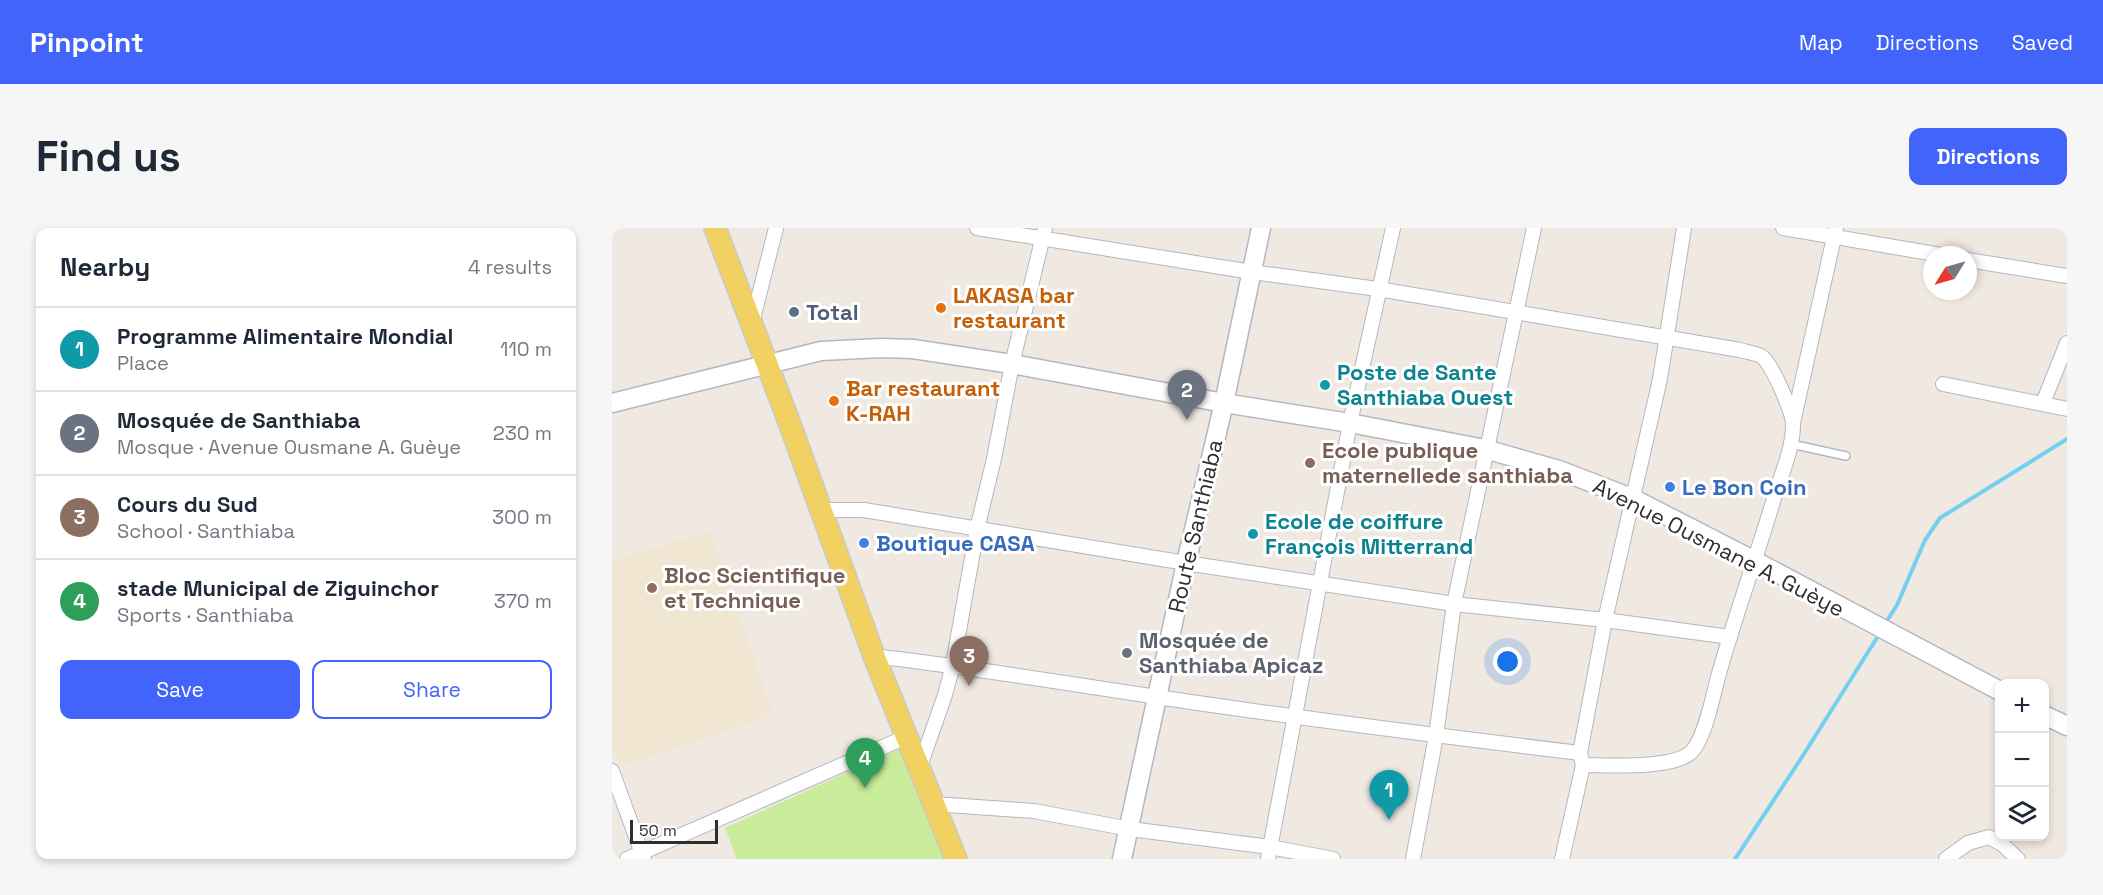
<!DOCTYPE html>
<meta charset="utf-8">
<style>
body{margin:0;font-family:"Space Grotesk",sans-serif;background:#f6f6f7;color:#1f2937}
.controls{position:absolute;right:18px;bottom:18px;display:grid;overflow:hidden;border-radius:12px;box-shadow:0 3px 9px #0003}
.controls button{width:54px;height:54px;display:grid;place-items:center;padding:0;border:0;border-bottom:2px solid #e0e1e3;background:#fff;color:#1f2937;font:30px sans-serif}
.compass{position:absolute;left:1311px;top:18px;width:54px;height:54px;border-radius:50%;background:#fff;box-shadow:0 3px 9px #0003;rotate:233deg}
.scale{position:absolute;left:18px;bottom:15px;width:88px;box-sizing:border-box;padding-left:6px;border:3px solid #2e2e2e;border-top:0;font-size:16px;line-height:21px;white-space:nowrap;color:#2e2e2e;-webkit-text-stroke:4px #fff;paint-order:stroke}
.you{position:absolute;left:896px;top:434px;width:21px;height:21px;margin:-15px;border:4px solid #fff;border-radius:50%;background:#1a73e8;box-shadow:0 0 0 9px #1a73e833}
.badge{display:grid;place-items:center;width:39px;height:39px;border-radius:50%;background:#4264fb;color:#fff;font-size:20px;font-weight:700}
.pin{position:absolute;translate:-50% -50px;filter:drop-shadow(0 2px 3px #0008)}
.pin::after{content:'';position:absolute;top:32px;width:21px;height:18px;background:inherit;clip-path:polygon(0 0,100% 0,50% 100%)}
.list{margin:0;padding:0;list-style:none}
h2{display:flex;justify-content:space-between;align-items:center;height:78px;margin:0;padding:0 24px;font-size:26px}
h2 small{font-size:20px;font-weight:400;color:#747a83}
.list li{display:grid;grid-template-columns:39px 1fr auto;gap:18px;align-items:center;box-sizing:border-box;height:84px;padding:0 24px;border-top:2px solid #e0e1e3}
.list b{display:block;font-size:22px;white-space:nowrap}
.list p{margin:0;font-size:20px;white-space:nowrap;color:#747a83}
.list em{font-size:20px;font-style:normal;color:#747a83}
.actions{display:flex;gap:12px;padding:18px 24px}
.actions a{flex:1;padding:14px 0;border:2px solid #4264fb;border-radius:12px;text-align:center;font-size:21px;color:#4264fb}
.actions .main{background:#4264fb;color:#fff}
.icon{flex:none;width:33px;height:33px;fill:none;stroke:currentColor;stroke-width:2;stroke-linecap:round;stroke-linejoin:round}
.map{position:relative;flex:none;width:1455px;height:631px;overflow:hidden;border-radius:12px}
header{display:flex;align-items:center;gap:36px;box-sizing:border-box;height:84px;padding:0 30px;background:#4264fb;color:#fff}
header strong{font-size:28px}
nav{display:flex;gap:33px;margin-inline-start:auto;font-size:21px}
.intro{display:flex;align-items:center;justify-content:space-between;box-sizing:border-box;height:144px;padding:0 36px}
h1{margin:0;font-size:42px}
.button{padding:15px 27px;border-radius:12px;background:#4264fb;color:#fff;font-size:21px;font-weight:700}
main{display:flex;gap:36px;padding:0 36px}
aside{flex:1;background:#fff;border-radius:12px;box-shadow:0 3px 9px #0003}
.map>svg:first-child{display:block}
.education{fill:#f0e6d1}
.pitch{fill:#c9ec9a}
.lines{fill:none;stroke-linecap:round;stroke-linejoin:round}
.stream{stroke:#75cff0;stroke-width:4}
.lane-casing{stroke:#b4b7c1;stroke-width:10}
.street-casing{stroke:#b4b7c1;stroke-width:16}
.secondary-casing{stroke:#b4b7c1;stroke-width:21}
.primary-casing{stroke:#c9c9c9;stroke-width:24}
.lane{stroke:#fff;stroke-width:7}
.street{stroke:#fff;stroke-width:14}
.secondary{stroke:#fff;stroke-width:18}
.primary{stroke:#f2d163;stroke-width:21}
.food-dot{fill:#e8710a;stroke:#fff;stroke-width:2}
.service-dot{fill:#5c6f8a;stroke:#fff;stroke-width:2}
.culture-dot{fill:#0f9aa8;stroke:#fff;stroke-width:2}
.education-dot{fill:#8d6e63;stroke:#fff;stroke-width:2}
.shop-dot{fill:#3f7fe0;stroke:#fff;stroke-width:2}
.worship-dot{fill:#6b7280;stroke:#fff;stroke-width:2}
.labels{text-anchor:middle;stroke-width:6;stroke-linejoin:round;paint-order:stroke}
.food-label{font-size:22px;font-weight:bold;fill:#c56008;stroke:#fff;text-anchor:start}
.service-label{font-size:22px;font-weight:bold;fill:#4e5e75;stroke:#fff;text-anchor:start}
.culture-label{font-size:22px;font-weight:bold;fill:#0d838f;stroke:#fff;text-anchor:start}
.education-label{font-size:22px;font-weight:bold;fill:#785e54;stroke:#fff;text-anchor:start}
.shop-label{font-size:22px;font-weight:bold;fill:#366cbe;stroke:#fff;text-anchor:start}
.street-label{font-size:22px;fill:#2e2e2e;stroke:#fff}
.worship-label{font-size:22px;font-weight:bold;fill:#5b616d;stroke:#fff;text-anchor:start}
</style>
<header>
<strong>Pinpoint</strong>
<nav><a>Map</a><a>Directions</a><a>Saved</a></nav>
</header>
<div class="intro"><h1>Find us</h1><a class="button">Directions</a></div>
<main>
<aside>
<h2>Nearby<small>4 results</small></h2>
<ul class="list">
<li><span class="badge" style="background:#0f9aa8">1</span><div><b>Programme Alimentaire Mondial</b><p>Place</p></div><em>110 m</em></li>
<li><span class="badge" style="background:#6b7280">2</span><div><b>Mosquée de Santhiaba</b><p>Mosque · Avenue Ousmane A. Guèye</p></div><em>230 m</em></li>
<li><span class="badge" style="background:#8d6e63">3</span><div><b>Cours du Sud</b><p>School · Santhiaba</p></div><em>300 m</em></li>
<li><span class="badge" style="background:#2e9e5b">4</span><div><b>stade Municipal de Ziguinchor</b><p>Sports · Santhiaba</p></div><em>370 m</em></li>
</ul>
<div class="actions"><a class="main">Save</a><a>Share</a></div>
</aside>
<div class="map">
<svg width="1455" height="631" viewBox="0 0 1455 631">
<rect width="100%" height="100%" fill="#efe9e1"/>
<!-- education -->
<path class="education" d="M98 303 161 487 7 539 0 521V333Z"/>
<!-- pitch -->
<path class="pitch" d="M289 520 333 631H125L113 600Z"/>
<g class="lines">
<!-- stream -->
<g class="stream">
<path d="M1273 396 1285 377 1313 312 1328 290 1455 211"/>
<path d="M1123 631 1190 529 1268 405"/>
</g>
<!-- lane casing -->
<g class="lane-casing">
<path id="lane" d="M1179 216 1234 228"/>
</g>
<!-- street casing -->
<g class="street-casing">
<g id="street">
<path d="M365 0 640 44 766 61 1128 122C1134 124 1143 125 1149 128 1160 135 1181 185 1181 197 1181 220 1170 245 1163 267 1145 328 1123 388 1106 449 1101 468 1092 514 1078 525 1060 541 996 537 971 537"/>
<path d="M1171 0 1329 27"/>
<path d="M1356 32 1455 48"/>
<path d="M140 95 164 0"/>
<path d="M1331 156 1455 181"/>
<path d="M1431 175 1455 115"/>
<path d="M1181 195 1224 0"/>
<path d="M209 282H252L574 335 842 376 993 392 1118 409"/>
<path d="M262 428C357 439 451 455 545 469 686 490 827 508 968 525"/>
<path d="M307 541 333 467 341 437 365 301 382 231 400 136 433 0"/>
<path d="M0 543 32 631"/>
<path d="M321 576 422 583 518 601 658 619 721 631"/>
<path d="M15 631 296 508"/>
<path d="M656 631 738 195 781 0"/>
<path d="M801 631 824 508 842 376 922 0"/>
<path d="M950 631 971 537 968 525 993 392 1048 151 1072 0"/>
<path d="M1334 631 1356 615 1377 609 1390 616 1406 631"/>
</g>
</g>
<!-- secondary casing -->
<g class="secondary-casing">
<g id="secondary">
<path d="M0 175 209 123 270 120 301 121 400 136 612 175 738 195 873 221 947 242 1022 271 1143 333 1388 463"/>
<path d="M1432 487 1455 498"/>
<path d="M510 631 574 335 612 175 649 0"/>
</g>
</g>
<!-- primary casing -->
<g class="primary-casing">
<path id="primary" d="M103 0 176 191 262 428 344 631"/>
</g>
<!-- lane -->
<use href="#lane" class="lane"/>
<!-- street -->
<use href="#street" class="street"/>
<!-- secondary -->
<use href="#secondary" class="secondary"/>
<!-- primary -->
<use href="#primary" class="primary"/>
</g>
<!-- markers -->
<g class="food-dot">
<circle cx="329" cy="80" r="6"/>
<circle cx="222" cy="173" r="6"/>
</g>
<circle class="service-dot" cx="182" cy="84" r="6"/>
<g class="culture-dot">
<circle cx="713" cy="157" r="6"/>
<circle cx="641" cy="306" r="6"/>
</g>
<g class="education-dot">
<circle cx="698" cy="235" r="6"/>
<circle cx="40" cy="360" r="6"/>
</g>
<g class="shop-dot">
<circle cx="1058" cy="259" r="6"/>
<circle cx="252" cy="315" r="6"/>
</g>
<circle class="worship-dot" cx="515" cy="425" r="6"/>
<g class="labels">
<!-- food labels -->
<g class="food-label">
<text x="341" y="75">LAKASA bar<tspan x="341" dy="25">restaurant</tspan></text>
<text x="234" y="168">Bar restaurant<tspan x="234" dy="25">K-RAH</tspan></text>
</g>
<!-- service labels -->
<g class="service-label">
<text x="194" y="92">Total</text>
</g>
<!-- culture labels -->
<g class="culture-label">
<text x="725" y="152">Poste de Sante<tspan x="725" dy="25">Santhiaba Ouest</tspan></text>
<text x="653" y="301">Ecole de coiffure<tspan x="653" dy="25">François Mitterrand</tspan></text>
</g>
<!-- education labels -->
<g class="education-label">
<text x="710" y="230">Ecole publique<tspan x="710" dy="25">maternellede santhiaba</tspan></text>
<text x="52" y="355">Bloc Scientifique<tspan x="52" dy="25">et Technique</tspan></text>
</g>
<!-- shop labels -->
<g class="shop-label">
<text x="1070" y="267">Le Bon Coin</text>
<text x="264" y="323">Boutique CASA</text>
</g>
<!-- street labels -->
<g class="street-label">
<text transform="translate(583 298) rotate(-77)" y="8">Route Santhiaba</text>
<text transform="translate(1107 319) rotate(27)" y="8">Avenue Ousmane A. Guèye</text>
</g>
<!-- worship labels -->
<g class="worship-label">
<text x="527" y="420">Mosquée de<tspan x="527" dy="25">Santhiaba Apicaz</tspan></text>
</g>
</g>
</svg>
<div class="controls">
<button>+</button>
<button>−</button>
<button><svg class="icon" aria-label="layers" viewBox="0 0 24 24"><path d="M12 4l9 5-9 5-9-5zM3 14l9 5 9-5"/></svg></button>
</div>
<svg class="compass" viewBox="-18 -18 36 36"><path d="M0-13l5 13h-10z" fill="#e53935"/><path d="M0 13l5-13h-10z" fill="#747a83"/></svg>
<div class="scale">50 m</div>
<div class="you"></div>
<div class="pin badge" style="left:777px;top:592px;background:#0f9aa8">1</div>
<div class="pin badge" style="left:575px;top:192px;background:#6b7280">2</div>
<div class="pin badge" style="left:357px;top:458px;background:#8d6e63">3</div>
<div class="pin badge" style="left:253px;top:560px;background:#2e9e5b">4</div>
</div>
</main>
